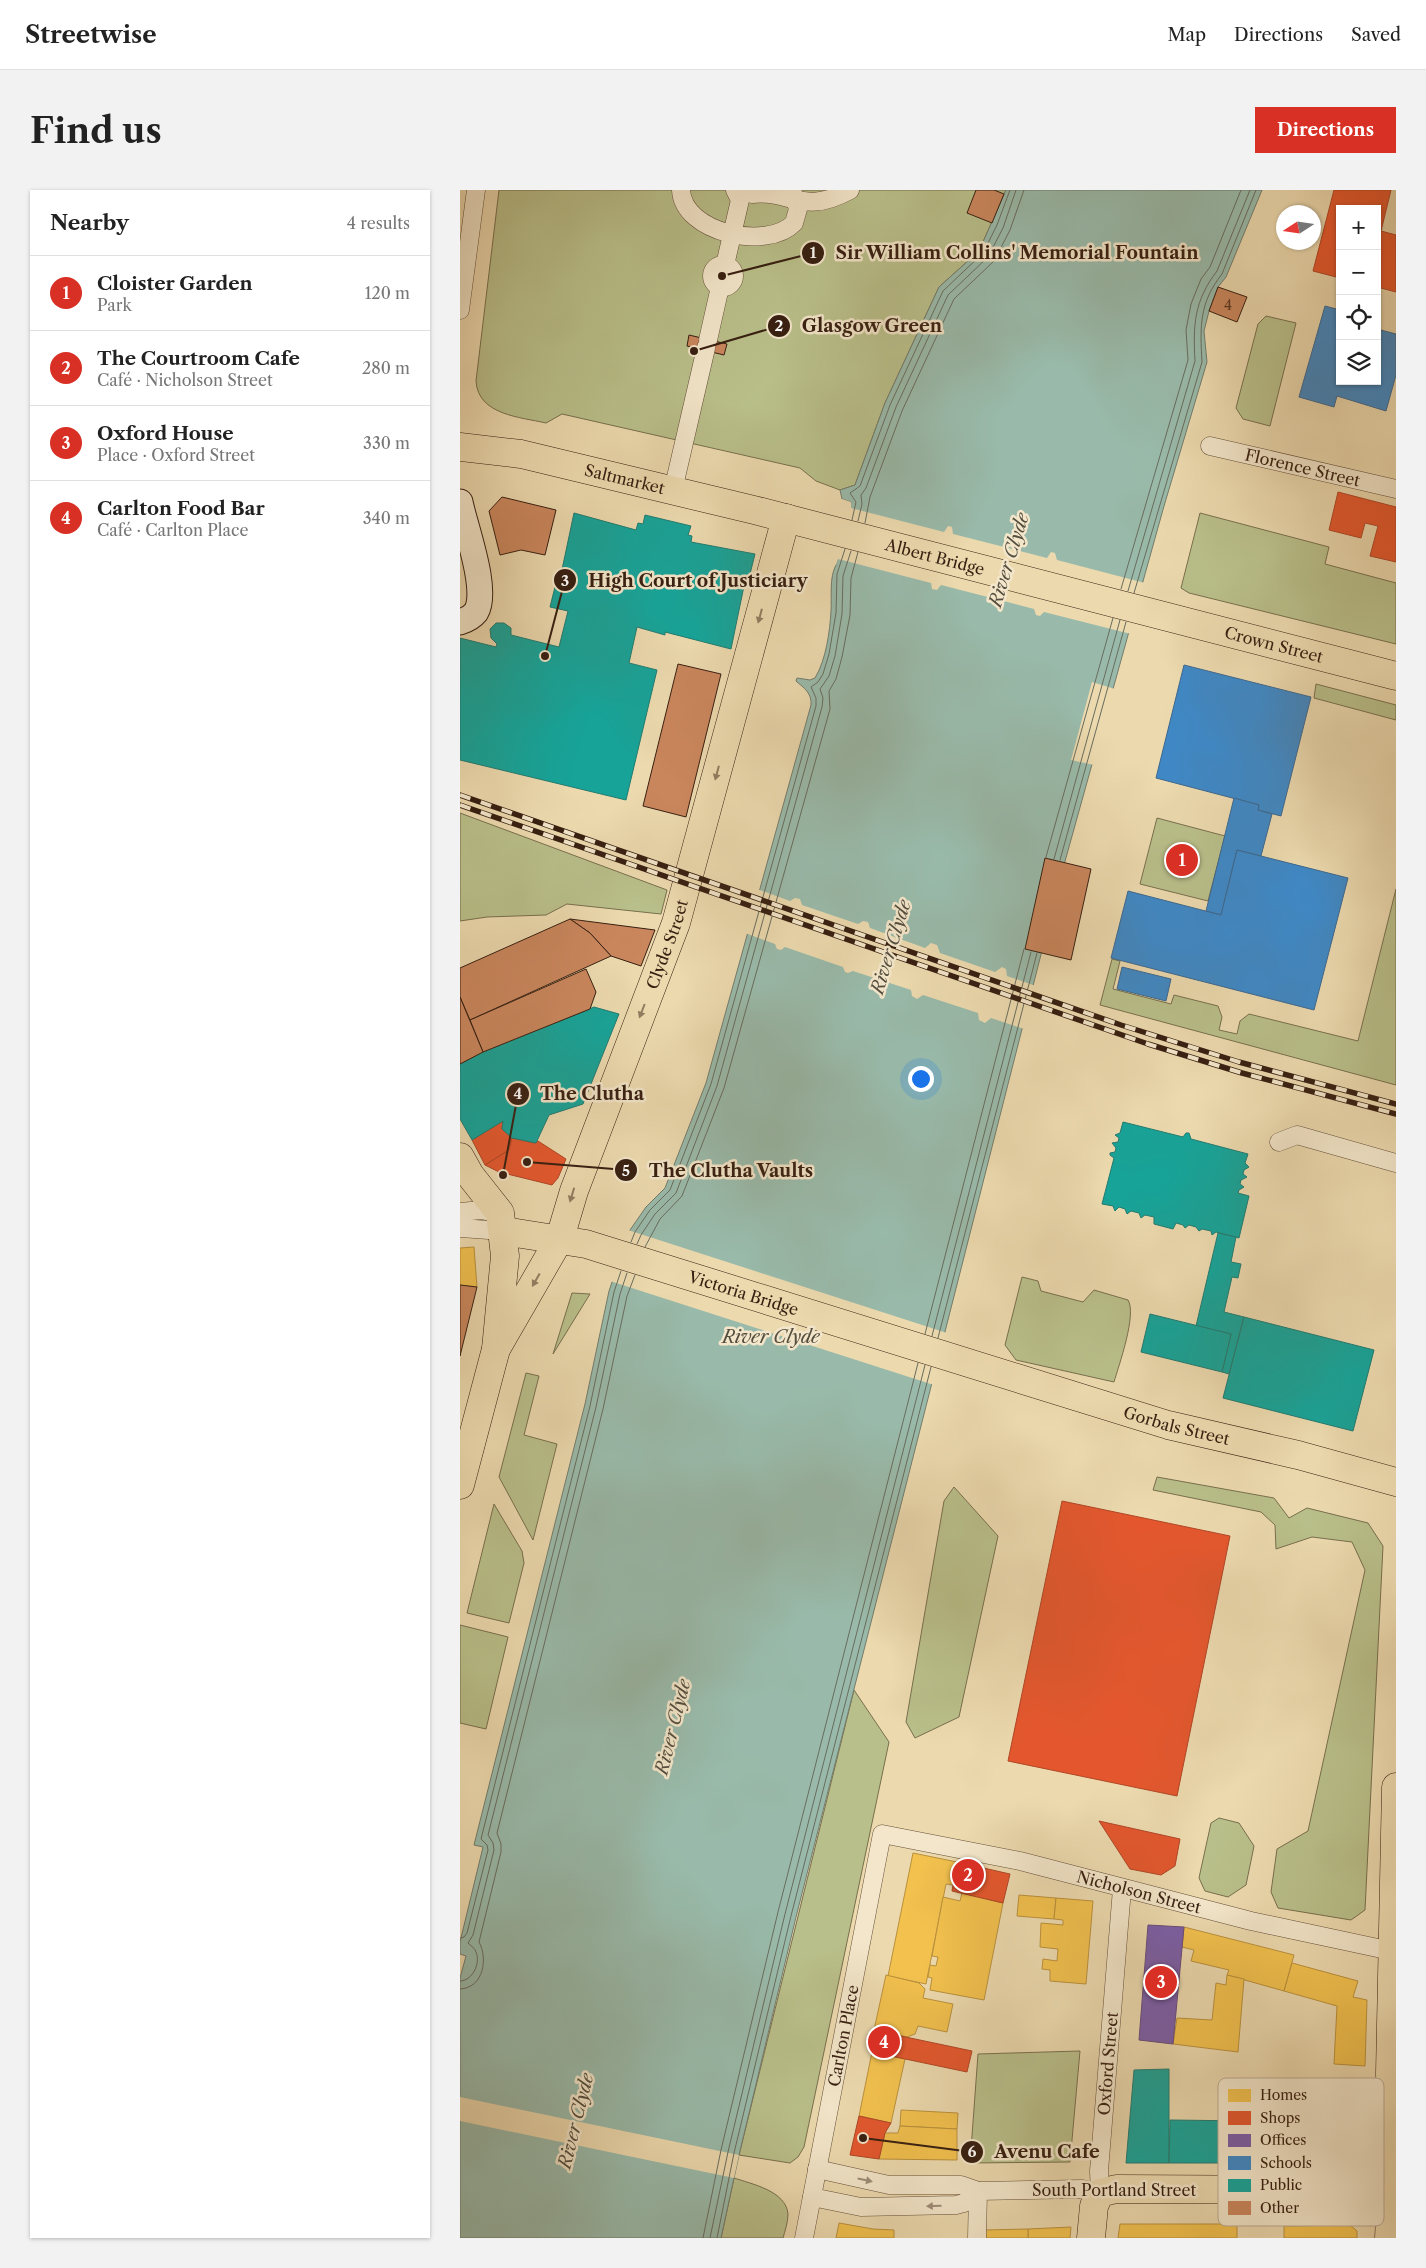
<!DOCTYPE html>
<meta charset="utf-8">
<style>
body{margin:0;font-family:"Libre Caslon Text",serif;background:#f2f2f2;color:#222}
.controls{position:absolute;right:15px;top:15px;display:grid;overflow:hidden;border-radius:0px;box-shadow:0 1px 4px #0004}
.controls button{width:45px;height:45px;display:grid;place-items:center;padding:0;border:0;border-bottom:1px solid #e0e0e0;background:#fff;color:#222;font:25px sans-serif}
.compass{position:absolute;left:816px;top:15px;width:45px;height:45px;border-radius:50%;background:#fff;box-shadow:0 1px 4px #0004;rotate:258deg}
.you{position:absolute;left:460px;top:888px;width:18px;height:18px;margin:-12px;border:4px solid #fff;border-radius:50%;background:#1a73e8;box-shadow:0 0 0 8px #1a73e833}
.badge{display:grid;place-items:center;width:32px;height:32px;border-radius:50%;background:#d93025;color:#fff;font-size:16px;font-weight:700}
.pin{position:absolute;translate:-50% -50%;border:2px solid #fff;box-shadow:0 1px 5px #0006}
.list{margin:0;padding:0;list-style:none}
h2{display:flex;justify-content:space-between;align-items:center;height:65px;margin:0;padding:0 20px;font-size:21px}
h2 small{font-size:16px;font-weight:400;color:#767676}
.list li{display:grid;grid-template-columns:32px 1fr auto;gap:15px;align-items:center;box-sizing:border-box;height:75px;padding:0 20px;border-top:1px solid #e0e0e0}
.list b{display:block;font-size:19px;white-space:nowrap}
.list p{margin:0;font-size:16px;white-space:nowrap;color:#767676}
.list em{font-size:16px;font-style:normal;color:#767676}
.icon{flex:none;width:28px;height:28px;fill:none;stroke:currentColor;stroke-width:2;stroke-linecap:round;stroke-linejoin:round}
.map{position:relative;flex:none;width:936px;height:2048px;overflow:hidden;border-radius:0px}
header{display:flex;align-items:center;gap:30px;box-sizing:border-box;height:70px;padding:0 25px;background:#fff;border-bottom:1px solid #e0e0e0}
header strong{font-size:24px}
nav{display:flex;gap:28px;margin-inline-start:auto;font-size:18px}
.intro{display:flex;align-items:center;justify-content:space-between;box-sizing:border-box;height:120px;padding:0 30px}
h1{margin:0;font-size:35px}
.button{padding:12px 22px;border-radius:0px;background:#d93025;color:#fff;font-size:18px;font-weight:700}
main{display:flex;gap:30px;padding:0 30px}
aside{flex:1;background:#fff;border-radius:0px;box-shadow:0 1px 4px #0004}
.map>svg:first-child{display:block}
.green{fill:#b9bf8a;stroke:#786f4e}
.water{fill:#99baaa;stroke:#727c6d}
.pier{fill:#ecd9ae}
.homes{fill:#f2c14e;stroke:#ba903c}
.shops{fill:#e4572e;stroke:#b04625}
.offices{fill:#7b5ea7;stroke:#674b7a}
.schools{fill:#3f88c5;stroke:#3d688f}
.public{fill:#17a398;stroke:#217b70}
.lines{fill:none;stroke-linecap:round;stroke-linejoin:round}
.shore{stroke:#686c5e;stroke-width:1}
.building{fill:#ca865d;stroke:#371f11}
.street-casing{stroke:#644e38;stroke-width:19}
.secondary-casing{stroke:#371f11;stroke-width:27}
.primary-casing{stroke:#371f11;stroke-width:29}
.street{stroke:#f3e6ca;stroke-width:18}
.secondary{stroke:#f3e6ca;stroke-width:25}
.primary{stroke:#ecd9ae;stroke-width:28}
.rail-casing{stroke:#371f11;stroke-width:5.5}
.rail{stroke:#f3e6ca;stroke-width:4;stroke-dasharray:11;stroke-linecap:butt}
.oneway{fill:#927c60}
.oneway2{fill:#9e8c77}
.labels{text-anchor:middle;stroke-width:5;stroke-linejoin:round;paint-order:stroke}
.number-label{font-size:14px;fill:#5c3924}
.street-label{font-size:16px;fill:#371f11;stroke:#f3e6ca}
.water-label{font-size:18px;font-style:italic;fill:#544e3f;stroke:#f3e6ca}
.key{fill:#f3e6ca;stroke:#bbaa92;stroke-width:1}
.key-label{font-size:14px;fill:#371f11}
.leader{fill:none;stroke:#371f11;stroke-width:2}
.callout-dot{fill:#371f11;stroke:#f3e6ca;stroke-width:2}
.mark-label{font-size:15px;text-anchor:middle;font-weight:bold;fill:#fff}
.callout-label{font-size:18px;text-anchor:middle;font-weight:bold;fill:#371f11;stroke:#f3e6ca;stroke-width:5;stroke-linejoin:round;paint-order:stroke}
</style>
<header>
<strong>Streetwise</strong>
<nav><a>Map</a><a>Directions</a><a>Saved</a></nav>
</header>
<div class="intro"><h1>Find us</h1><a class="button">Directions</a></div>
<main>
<aside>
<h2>Nearby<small>4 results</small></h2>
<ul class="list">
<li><span class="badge">1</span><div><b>Cloister Garden</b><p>Park</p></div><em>120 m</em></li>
<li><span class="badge">2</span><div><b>The Courtroom Cafe</b><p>Café · Nicholson Street</p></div><em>280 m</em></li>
<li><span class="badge">3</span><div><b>Oxford House</b><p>Place · Oxford Street</p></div><em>330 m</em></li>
<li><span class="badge">4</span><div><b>Carlton Food Bar</b><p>Café · Carlton Place</p></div><em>340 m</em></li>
</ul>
</aside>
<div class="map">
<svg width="936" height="2048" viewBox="0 0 936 2048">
<rect width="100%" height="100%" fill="#ecd9ae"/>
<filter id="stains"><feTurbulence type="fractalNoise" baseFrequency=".004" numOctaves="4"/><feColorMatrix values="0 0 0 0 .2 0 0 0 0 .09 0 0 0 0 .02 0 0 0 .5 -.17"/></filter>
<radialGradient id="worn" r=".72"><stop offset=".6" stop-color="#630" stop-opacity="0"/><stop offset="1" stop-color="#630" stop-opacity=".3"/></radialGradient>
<!-- green -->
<g class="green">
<path d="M39 0H546L519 61 479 97 425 213 395 295 380 300 356 291 340 278 102 224 86 233C60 227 18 225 16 191Z"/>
<path d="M806 126 836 133 810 236 783 229 776 218 798 134Z"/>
<path d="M740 323 869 357 865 374 936 393V454L729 403 721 398Z"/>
<path d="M856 494 936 515V530L854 508Z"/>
<path d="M0 623 207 700 201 724 107 714 86 725 27 727 0 731Z"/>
<path d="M697 628 765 646 748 711 680 694Z"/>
<path d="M936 699V895L640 815 652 769 660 771 653 799 711 814 714 805 758 816 762 827 759 840 777 844 780 831 789 824 898 851Z"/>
<path d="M562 1087 578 1091 581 1101 623 1112 634 1100 668 1110C677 1124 659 1175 654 1192L556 1170 545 1155Z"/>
<path d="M112 1103 130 1104 93 1164Z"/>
<path d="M66 1183 79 1186 64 1245 97 1254 73 1350 39 1287Z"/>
<path d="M697 1287 814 1308 829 1328 847 1318 908 1333 923 1356 905 1720 891 1730 818 1718 811 1702 817 1659 848 1641 905 1380 892 1352 852 1347 816 1359 815 1335 801 1322 693 1300Z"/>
<path d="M494 1297 538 1346 499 1527 455 1548 446 1532 484 1311Z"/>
<path d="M34 1314 62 1361 64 1373 49 1433 7 1423Z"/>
<path d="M0 1435 48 1447 26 1539 0 1533Z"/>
<path d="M394 1500 429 1552 344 1957 338 1967 330 1973 279 1965Z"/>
<path d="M759 1628 779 1633 794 1656 786 1695 768 1707 745 1701 739 1688 751 1633Z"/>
<path d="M620 1861 610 1972 510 1973 518 1864Z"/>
<path d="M274 1988C292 1994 326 2001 328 2024 328 2032 325 2041 323 2048H261Z"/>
</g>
<!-- water -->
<path class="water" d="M546 0H802L766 87 758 97 749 121 744 141 747 172 704 316 602 682 336 1727 279 1965 261 2048H0V1788L6 1766 0 1764V1752L23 1657 14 1655 125 1214 149 1101 170 1040 186 1017 205 998 246 893 351 515C352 503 344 498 336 491L337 488 350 490 355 488C366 470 370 441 371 421 372 406 369 388 376 375L391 312 382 309 380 300 395 295 425 213 479 97 519 61Z"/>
<!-- pier -->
<g class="pier">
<path d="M382 309 391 312V318L484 342 488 336 492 337 493 344 587 368 591 362 595 363 597 370 685 393 671 444 584 422 580 426 576 425 574 419 481 395 477 400 472 399 471 393 378 369 376 375 373 374 388 313 382 312Z"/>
<path d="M632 492 655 499 634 575 611 570Z"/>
<path d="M297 699 330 711 335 708 340 709 342 715 398 734 403 731 408 732 410 738 465 758 471 753 477 755 480 763 535 782 542 777 546 779 547 786 576 796 564 839 531 828 525 833 519 830 518 823 463 805 457 809 452 806 451 800 393 781 388 783 385 782 383 777 325 757 321 760 317 759 315 754 285 743Z"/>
<path d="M168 1040 487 1143 474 1195 150 1091Z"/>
<path d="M0 1907 279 1965 274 1988 0 1931Z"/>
</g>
<!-- homes -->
<g class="homes">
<path d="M14 1057 17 1097 0 1095V1058Z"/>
<path d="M453 1663 497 1672 493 1695 486 1694 466 1794 428 1786Z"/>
<path d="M502 1703 543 1713 524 1810 470 1800 472 1788 468 1787 470 1775 476 1776 478 1767 472 1766 483 1707 500 1711Z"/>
<path d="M559 1705 596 1708 594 1729 557 1726Z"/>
<path d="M596 1708 633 1711 626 1794 590 1791V1780L582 1779 583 1769 597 1771 598 1759 580 1757 581 1733 603 1735V1730L594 1729Z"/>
<path d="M724 1737 834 1765 824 1801 767 1785 769 1780 731 1771 734 1760 722 1757Z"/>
<path d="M832 1773 898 1791 893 1807 907 1810 905 1876 874 1874 877 1816 824 1801Z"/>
<path d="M426 1785 459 1793 465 1799 463 1808 493 1814 487 1842 458 1836 455 1844 447 1847 414 1840Z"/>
<path d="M767 1785 784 1789 778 1862 713 1854 717 1828 752 1830 756 1793 766 1795Z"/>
<path d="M412 1862 445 1869 431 1933 399 1926Z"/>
<path d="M441 1920 498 1923 497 1939 440 1936Z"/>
<path d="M440 1936 497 1939V1970L419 1969 425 1943H438Z"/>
<path d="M379 2033 413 2039 434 2040V2048H376Z"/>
<path d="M660 2034H777V2048H658Z"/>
<path d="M890 2035 897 2041V2048H824V2036Z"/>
<path d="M611 2037 610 2048H568V2039Z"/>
<path d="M568 2039V2048H525V2040Z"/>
</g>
<!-- shops -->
<g class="shops">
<path d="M874 0H931L921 41 936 45V102L917 97V19H880V88L853 81Z"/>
<path d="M878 302 936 317V372L910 366 918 336 905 333 901 348 869 340Z"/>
<path d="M43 931 42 939 52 948 49 960 25 975 12 950Z"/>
<path d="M52 948 74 953 78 951 106 969 98 988 92 995 39 982 25 975 49 960Z"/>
<path d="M602 1311 770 1346 717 1606 548 1571Z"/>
<path d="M639 1631 720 1649 715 1676 701 1685 670 1679Z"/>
<path d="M497 1672 550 1684 543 1713 492 1701Z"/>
<path d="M417 1841 512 1861 507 1882 412 1862Z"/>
<path d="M399 1926 431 1933 425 1943 419 1969 390 1965Z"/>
</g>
<!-- offices -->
<path class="offices" d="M688 1735 724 1737 713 1854 679 1850Z"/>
<!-- schools -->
<g class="schools">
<path d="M865 116 880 120V191H917V139L936 144V185L926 221 877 206 874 217 839 207Z"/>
<path d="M724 475 851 507 821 626 798 620 799 615 696 588Z"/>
<path d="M774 608 799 615 798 620 812 624 801 666 777 660 761 725 746 721Z"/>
<path d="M777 660 888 688 854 820 651 768 668 701 761 725Z"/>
<path d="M662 777 711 789 706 811 657 799Z"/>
</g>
<!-- public -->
<g class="public">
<path d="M114 323 176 340 178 333 183 334 185 325 231 336 228 345 232 346 231 352 295 364 288 392 286 391 284 396 271 459 205 442V445L177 437 169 473 197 480 166 610 0 570V448L36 457 37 454 31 448 30 439 36 433H44L51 438V445L99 457 108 421 90 417 97 389H100Z"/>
<path d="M134 817 159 824 123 914 89 925 76 953 52 948 42 939 43 931 12 950 0 929V874L23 862Z"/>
<path d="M663 932 723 947 726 943H729L731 949 788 964 785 973 789 977 784 980 783 984 787 987 781 990 780 994 784 997 779 1000 778 1003 789 1006 779 1048 756 1042 752 1045 751 1041 742 1039 739 1041 736 1037 729 1035 725 1038 723 1035 716 1033 713 1039 694 1034V1027L685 1025 681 1028 679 1023 671 1021 667 1024 665 1019 659 1017 655 1021 653 1016 642 1014 654 968 650 965V963L655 962 656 958 652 953 658 952 659 948 655 945 660 943Z"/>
<path d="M758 1043 776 1047 771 1072 781 1074 778 1088 772 1087 764 1122 784 1127 769 1184 762 1182 771 1144 736 1136Z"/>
<path d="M690 1124 771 1144 762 1182 681 1162Z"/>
<path d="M784 1127 914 1160 893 1241 763 1208Z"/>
<path d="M709 1879V1973H666L674 1880Z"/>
<path d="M710 1930 788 1931 787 1973H709Z"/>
</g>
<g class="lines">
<!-- shore -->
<g class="shore">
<path d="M392 330 396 312 390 303 400 296 430 215 483 101 523 63 537 35 550 0"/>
<path d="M398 331 402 314 401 305 406 298 436 217 488 105 528 67 543 38 556 0"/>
<path d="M405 333 410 307 442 221 494 109 534 71 550 40 564 0"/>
<path d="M661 399 728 170 726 140 731 114 741 89 750 77 781 0"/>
<path d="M668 401 735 171C733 135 734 111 757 81L790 0"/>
<path d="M674 403 742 172C740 137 739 113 762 84L796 0"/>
<path d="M586 667 653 428"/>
<path d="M594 669 660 430"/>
<path d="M600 670 666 432"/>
<path d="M171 1052 175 1042 190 1020 210 1000 251 894 356 516V508L351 497 358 492 363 484 369 464 376 423 377 384 385 359"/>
<path d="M177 1054 181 1045 195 1024 216 1003 257 896 362 517 363 508 360 499 369 486 375 466 382 424 383 386 391 361"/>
<path d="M185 1057 200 1029 222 1006 264 898 370 519 369 501 376 489 382 467 390 425 391 388 398 362"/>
<path d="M465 1144 564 759"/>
<path d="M472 1146 571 762"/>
<path d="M478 1148 577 763"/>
<path d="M0 1748 4 1747 7 1743 28 1660 27 1655 21 1649 130 1216 154 1102 161 1081"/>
<path d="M0 1791C12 1791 21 1774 16 1762 15 1758 11 1756 8 1753L13 1745 34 1660 33 1653 28 1645 136 1217 160 1104 167 1083"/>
<path d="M0 1799C24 1798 28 1768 19 1752L41 1662V1654L37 1643 143 1219 167 1106 175 1085"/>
<path d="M243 2048 261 1960 318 1722 458 1173"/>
<path d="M250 2048 268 1962 325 1724 465 1175"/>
<path d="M257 2048 274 1963 331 1726 471 1177"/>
</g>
</g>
<!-- building -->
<g class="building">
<path d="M516 0H534L544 4 532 33 507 23Z"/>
<path d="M758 97 787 107 777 132 749 121Z"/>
<path d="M229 145 267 154 264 165 227 156Z"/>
<path d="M42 307 96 320 85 365 61 360 40 365 29 321Z"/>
<path d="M218 474 261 484 226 627 183 616Z"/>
<path d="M585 668 631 679 611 770 565 759Z"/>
<path d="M110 729 195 740 181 776 151 766 130 743Z"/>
<path d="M110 729 130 743 151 766 10 830 0 807V778Z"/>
<path d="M126 779 136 802 130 819 23 862 10 830Z"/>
<path d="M0 807 23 862 0 874Z"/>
<path d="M0 1095 17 1097 0 1166Z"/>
</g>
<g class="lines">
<!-- street casing -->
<g class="street-casing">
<g id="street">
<path d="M221 0C223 43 307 61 334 33L338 19 332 0"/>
<path d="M292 4C332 0 343 26 390 0"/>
<circle cx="263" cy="86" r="11"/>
<path d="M265 75 280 10 275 0"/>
<path d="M0 120 16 0"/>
<path d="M248 150 260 97"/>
<path id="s1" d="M750 256 936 299"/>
<path d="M213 300 246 158"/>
<path d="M819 952 837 945 936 973"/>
<path d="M0 1022 21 1020 40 1023"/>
<path d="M0 1038 43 1041"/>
<path id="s2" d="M357 1979 429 1995H501L518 2001 622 1999 640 2003 639 1981 662 1699"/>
<path d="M352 2007 401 2017 496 2015 504 2013 518 2001"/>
<path id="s3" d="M344 2048 422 1644 560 1671 791 1731 936 1762"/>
<path d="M517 2048 518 2001"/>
</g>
</g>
<!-- secondary casing -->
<g class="secondary-casing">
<path id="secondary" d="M0 312C5 337 29 400 16 422 12 427 6 430 0 432"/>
</g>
<!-- primary casing -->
<g class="primary-casing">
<g id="primary">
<path id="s4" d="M0 257 61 264 294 320 936 486"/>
<path d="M0 967 10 985 40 1023 45 1066 36 1159 0 1295"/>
<path id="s5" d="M43 1041 126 1054 708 1235 838 1265 936 1292"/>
<path id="s6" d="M36 1159 100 1048 114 1001 216 733 326 328"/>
<path d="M880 2000 910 1985 930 1956"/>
<path d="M631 2048 634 2016 640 2003 656 1999 880 2000 917 2013 930 2023"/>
<path d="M929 2048 932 1987 930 1883 936 1597"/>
</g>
</g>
<!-- street -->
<use href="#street" class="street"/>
<!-- secondary -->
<use href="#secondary" class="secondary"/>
<!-- primary -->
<use href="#primary" class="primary"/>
<!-- rail casing -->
<g class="rail-casing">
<g id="rail">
<path d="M0 605 661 835 779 872 936 914"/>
<path d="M0 615 688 854 782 883 936 924"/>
</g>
</g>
<!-- rail -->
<use href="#rail" class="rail"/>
</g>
<!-- one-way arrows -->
<defs><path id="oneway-solid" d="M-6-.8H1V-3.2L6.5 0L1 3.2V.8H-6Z" transform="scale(1.25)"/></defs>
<g class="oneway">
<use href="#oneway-solid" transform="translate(300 426) rotate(105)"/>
<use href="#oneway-solid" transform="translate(257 583) rotate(105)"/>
<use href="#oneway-solid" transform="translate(182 821) rotate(111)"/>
<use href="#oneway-solid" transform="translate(112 1005) rotate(107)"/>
<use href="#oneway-solid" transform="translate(76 1090) rotate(120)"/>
</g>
<g class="oneway2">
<use href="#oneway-solid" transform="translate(405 1990) rotate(12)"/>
<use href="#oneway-solid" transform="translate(474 2016) rotate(178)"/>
</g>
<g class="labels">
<!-- number labels -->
<g class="number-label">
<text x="768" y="120">4</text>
</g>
<!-- street labels -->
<g class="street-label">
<text dy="6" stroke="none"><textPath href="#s1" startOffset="95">Florence Street</textPath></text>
<text dy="6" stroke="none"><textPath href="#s4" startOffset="168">Saltmarket</textPath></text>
<text dy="6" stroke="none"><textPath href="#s4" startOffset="488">Albert Bridge</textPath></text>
<text dy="6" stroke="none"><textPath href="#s4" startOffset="838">Crown Street</textPath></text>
<text dy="6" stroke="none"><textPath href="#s6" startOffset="441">Clyde Street</textPath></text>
<text dy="6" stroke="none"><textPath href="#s5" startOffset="249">Victoria Bridge</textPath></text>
<text dy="6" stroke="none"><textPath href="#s5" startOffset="702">Gorbals Street</textPath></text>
<text dy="6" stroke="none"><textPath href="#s3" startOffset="675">Nicholson Street</textPath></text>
<text dy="6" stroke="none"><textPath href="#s3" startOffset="206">Carlton Place</textPath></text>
<text dy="6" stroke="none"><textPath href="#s2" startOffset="416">Oxford Street</textPath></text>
<text x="654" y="2006">South Portland Street</text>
</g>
<!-- water labels -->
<g class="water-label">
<text transform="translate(549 370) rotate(-73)" y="6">River Clyde</text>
<text transform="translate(431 757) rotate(-73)" y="6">River Clyde</text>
<text x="311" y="1153">River Clyde</text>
<text transform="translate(213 1537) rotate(-76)" y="6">River Clyde</text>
<text transform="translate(116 1931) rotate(-76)" y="6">River Clyde</text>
</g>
</g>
<!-- legend -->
<rect x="758" y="1888" width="166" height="148" rx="8" class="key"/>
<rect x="768" y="1899" width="23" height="13" fill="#f2c14e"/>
<rect x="768" y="1921" width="23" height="14" fill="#e4572e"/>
<rect x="768" y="1944" width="23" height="13" fill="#7b5ea7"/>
<rect x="768" y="1966" width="23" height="14" fill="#3f88c5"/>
<rect x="768" y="1989" width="23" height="13" fill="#17a398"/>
<rect x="768" y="2011" width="23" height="14" fill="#ca865d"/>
<g class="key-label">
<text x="800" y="1910">Homes</text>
<text x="800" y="1933">Shops</text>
<text x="800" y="1955">Offices</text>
<text x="800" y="1978">Schools</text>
<text x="800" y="2000">Public</text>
<text x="800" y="2023">Other</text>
</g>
<!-- callouts -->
<path class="leader" d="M262 86L353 63M234 161L319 136M85 466L105 390M43 985L58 904M67 972L166 980M403 1948L512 1962"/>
<g class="callout-dot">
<circle cx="262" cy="86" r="5"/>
<circle cx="234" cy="161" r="5"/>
<circle cx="85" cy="466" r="5"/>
<circle cx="43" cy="985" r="5"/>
<circle cx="67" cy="972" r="5"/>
<circle cx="403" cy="1948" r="5"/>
<circle cx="353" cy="63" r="12"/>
<circle cx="319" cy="136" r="12"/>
<circle cx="105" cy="390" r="12"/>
<circle cx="58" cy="904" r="12"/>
<circle cx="166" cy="980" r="12"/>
<circle cx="512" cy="1962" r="12"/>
</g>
<g class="mark-label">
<text x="353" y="68">1</text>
<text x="319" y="141">2</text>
<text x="105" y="396">3</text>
<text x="58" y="909">4</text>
<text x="166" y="986">5</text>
<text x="512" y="1967">6</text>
</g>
<g class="callout-label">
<text x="557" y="69">Sir William Collins' Memorial Fountain</text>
<text x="412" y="142">Glasgow Green</text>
<text x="238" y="397">High Court of Justiciary</text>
<text x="132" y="910">The Clutha</text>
<text x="271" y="987">The Clutha Vaults</text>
<text x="587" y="1968">Avenu Cafe</text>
</g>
<rect width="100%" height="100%" filter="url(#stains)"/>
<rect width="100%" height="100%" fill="url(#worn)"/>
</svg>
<div class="controls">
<button>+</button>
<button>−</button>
<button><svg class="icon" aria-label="locate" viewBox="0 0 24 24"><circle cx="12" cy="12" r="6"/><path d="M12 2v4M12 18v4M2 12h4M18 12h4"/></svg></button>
<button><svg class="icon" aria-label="layers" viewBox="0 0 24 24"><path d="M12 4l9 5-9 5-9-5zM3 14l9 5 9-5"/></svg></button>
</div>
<svg class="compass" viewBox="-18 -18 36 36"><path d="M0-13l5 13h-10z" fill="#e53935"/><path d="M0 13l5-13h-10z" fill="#767676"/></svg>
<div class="you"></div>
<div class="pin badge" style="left:722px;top:670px">1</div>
<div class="pin badge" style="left:508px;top:1685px">2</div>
<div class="pin badge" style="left:701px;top:1792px">3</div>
<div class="pin badge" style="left:424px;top:1852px">4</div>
</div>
</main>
